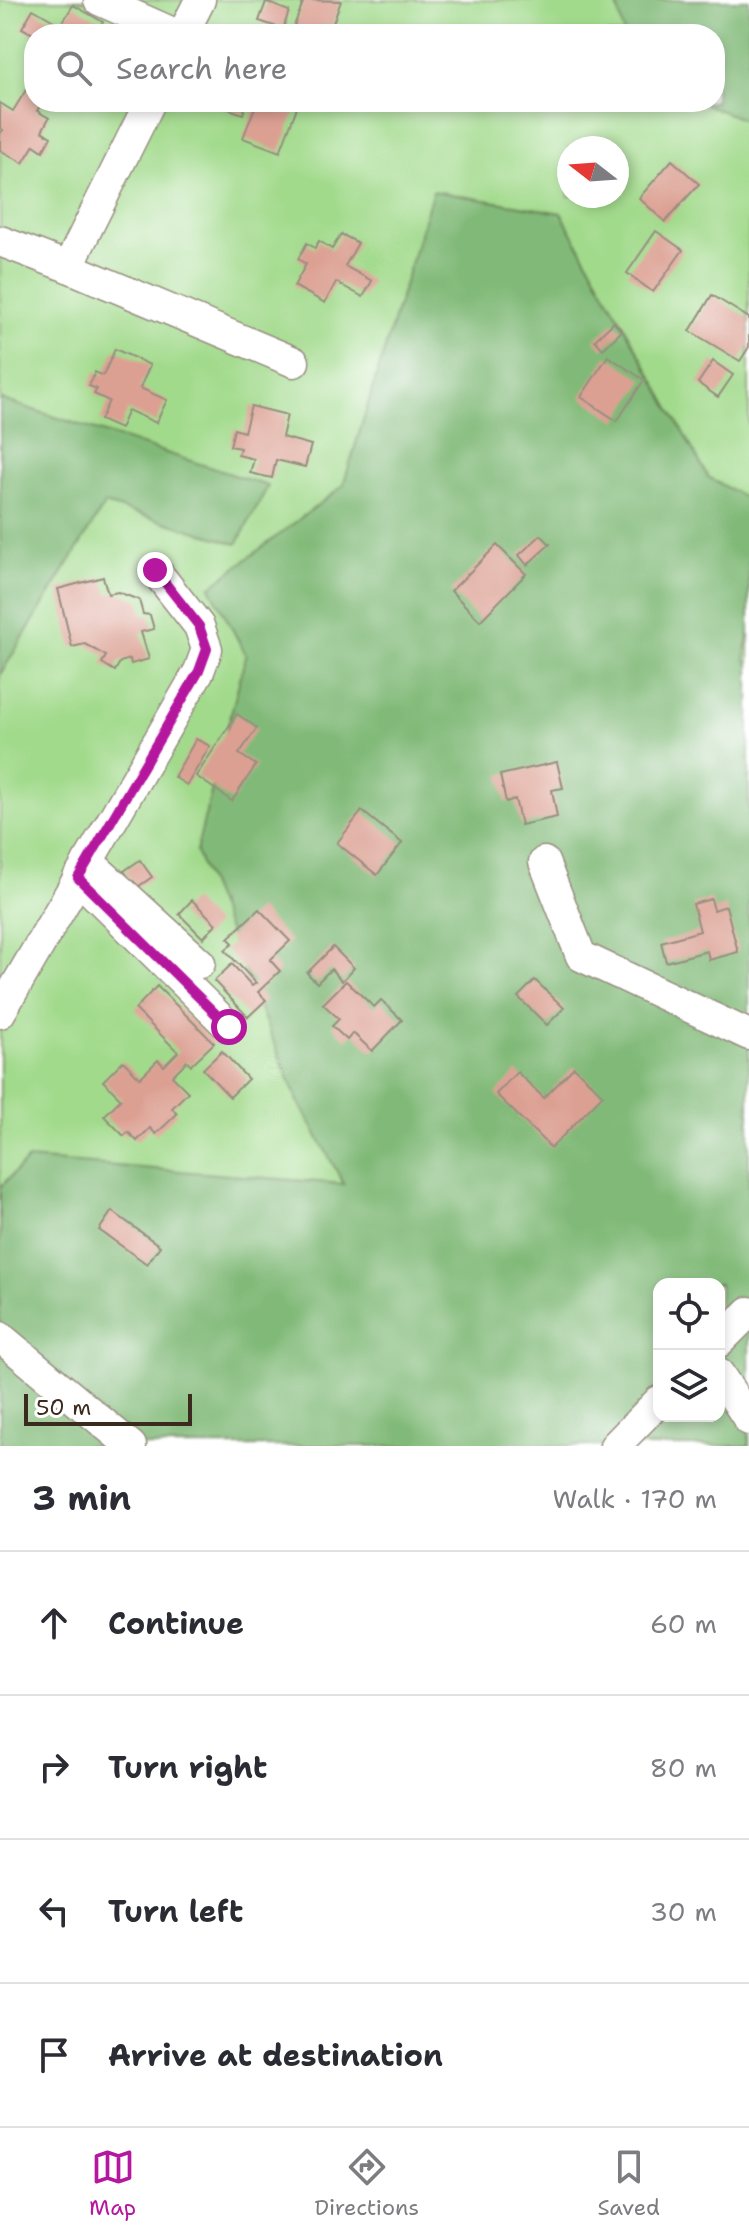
<!DOCTYPE html>
<meta charset="utf-8">
<style>
body{margin:0;font-family:"Shantell Sans",sans-serif;background:#f7f7f7;color:#2b2b33}
.controls{position:absolute;right:24px;bottom:24px;display:grid;overflow:hidden;border-radius:16px;box-shadow:0 4px 12px #0003}
.controls button{width:72px;height:72px;display:grid;place-items:center;padding:0;border:0;border-bottom:2px solid #e1e1e2;background:#fff;color:#2b2b33;font:40px sans-serif}
.compass{position:absolute;left:557px;top:136px;width:72px;height:72px;border-radius:50%;background:#fff;box-shadow:0 4px 12px #0003;rotate:287deg}
.scale{position:absolute;left:24px;bottom:20px;width:168px;box-sizing:border-box;padding-left:8px;border:4px solid #3b2a1e;border-top:0;font-size:22px;line-height:28px;white-space:nowrap;color:#3b2a1e;-webkit-text-stroke:6px #fff;paint-order:stroke}
.stop{position:absolute;width:24px;height:24px;margin:-18px;border:6px solid #b5179e;border-radius:50%;background:#fff}
.stop.end{background:#b5179e;border-color:#fff;box-shadow:0 2px 8px #0008}
.list{margin:0;padding:0;list-style:none}
h2{display:flex;justify-content:space-between;align-items:center;height:104px;margin:0;padding:0 32px;font-size:34px}
h2 small{font-size:26px;font-weight:400;color:#7c7c81}
.list li{display:grid;grid-template-columns:52px 1fr auto;gap:24px;align-items:center;box-sizing:border-box;height:144px;padding:0 32px;border-top:2px solid #e1e1e2}
.list b{display:block;font-size:30px;white-space:nowrap}
.list em{font-size:26px;font-style:normal;color:#7c7c81}
.icon{flex:none;width:44px;height:44px;fill:none;stroke:currentColor;stroke-width:2;stroke-linecap:round;stroke-linejoin:round}
.map{position:relative;flex:none;width:749px;height:1446px;overflow:hidden}
.search{position:absolute;background:#fff;box-shadow:0 4px 12px #0003;left:24px;right:24px;top:24px;height:88px;display:flex;align-items:center;gap:20px;box-sizing:border-box;padding:0 28px;border-radius:32px;color:#7c7c81;font-size:30px}
.sheet{height:680px;background:#fff}
nav{display:flex;justify-content:space-around;align-items:center;box-sizing:border-box;height:112px;border-top:2px solid #e1e1e2;background:#fff;font-size:22px;color:#7c7c81}
nav a{display:grid;justify-items:center;gap:4px}
nav .on{color:#b5179e}
.map>svg:first-child{display:block}
.green{fill:#a2da8c;stroke:#6e8255;stroke-width:2;fill-rule:evenodd}
.forest{fill:#81ba78;stroke:#5e724b;stroke-width:2;fill-rule:evenodd}
.building{fill:#dca093}
.lines{fill:none;stroke-linecap:round;stroke-linejoin:round}
.minor-casing{stroke:#988e80;stroke-width:33}
.minor{stroke:#fff;stroke-width:30}
.route{stroke:#b5179e;stroke-width:10}
</style>
<div class="map">
<svg width="749" height="1446" viewBox="0 0 749 1446">
<rect width="100%" height="100%" fill="#fff"/>
<filter id="ink" filterUnits="userSpaceOnUse"><feTurbulence type="fractalNoise" baseFrequency=".0125" numOctaves="2"/><feDisplacementMap in="SourceGraphic" scale="16" xChannelSelector="R" yChannelSelector="G"/><feConvolveMatrix kernelMatrix="1 2 1 2 8 2 1 2 1" color-interpolation-filters="sRGB"/></filter>
<filter id="wash" filterUnits="userSpaceOnUse"><feTurbulence type="fractalNoise" baseFrequency=".006" numOctaves="4" result="noise"/><feDisplacementMap in="SourceGraphic" scale="32" xChannelSelector="R" yChannelSelector="G"/><feGaussianBlur stdDeviation="1.8" result="paint"/><feColorMatrix in="noise" values="0 0 0 0 0 0 0 0 0 0 0 0 0 0 0 0 0 1.4 0 .05"/><feComposite in="paint" operator="in"/></filter>
<g filter="url(#wash)">
<rect width="100%" height="100%" fill="#f6f1e2"/>
<!-- green -->
<path class="green" d="M0 0H749V1446H0ZM34 34H715V102H34ZM569 148H617V196H569ZM659 1284H719V1416H659Z"/>
<!-- forest -->
<g class="forest">
<path d="M616 0H749V122L699 102H715V34H624Z"/>
<path d="M433 191 561 213 708 477 749 500V631L745 659 749 665V1446H0V1187L28 1159 344 1184 297 1099 196 852 246 655 210 587 343 486ZM659 1284H719V1416H659Z"/>
<path d="M0 399 268 486 237 544 105 504 0 675Z"/>
</g>
<g id="blocks">
<!-- building -->
<g class="building">
<path d="M304 0 341 1 329 34H291Z"/>
<path d="M266 2 289 11 283 29 259 21Z"/>
<path d="M73 5 103 22 96 34H33L22 28 33 9 61 25Z"/>
<path d="M26 90 34 95V102H42L37 111 49 118 42 131 51 137 43 151 34 145 23 163 0 150V134L3 130 0 128V103L13 111Z"/>
<path d="M221 102H247L243 114 220 106Z"/>
<path d="M257 102H299L280 152 243 138Z"/>
<path d="M672 160 699 184 665 222 639 198Z"/>
<path d="M656 231 683 250 653 292 627 273Z"/>
<path d="M341 234 358 243 345 266 372 281 363 297 336 282 325 303 294 286 306 264 298 259 307 243 315 248 319 241 332 249Z"/>
<path d="M712 295 749 318V347L740 361 690 331Z"/>
<path d="M614 322 622 331 603 349 595 340Z"/>
<path d="M115 349 150 365 140 388 167 400 156 423 128 410 120 429 100 420 109 401 94 394 97 389 89 386 95 372 103 376Z"/>
<path d="M608 356 644 380 617 421 581 397Z"/>
<path d="M713 361 733 375 718 397 698 383Z"/>
<path d="M251 406 287 415 282 437 311 445 305 467 276 460 272 478 250 473 254 459 238 455 240 448 230 446 234 429 244 432Z"/>
<path d="M541 535 550 544 527 565 519 555Z"/>
<path d="M497 545 526 574 480 621 451 591Z"/>
<path d="M103 577 108 594 118 592 139 600 143 614 150 615 154 629 141 632 149 659 131 664 130 659 120 662 115 671 102 663 106 656 85 644 72 647 58 589Z"/>
<path d="M237 714 257 728 239 754 256 765 232 801 196 776Z"/>
<path d="M196 739 210 746 187 785 174 777Z"/>
<path d="M557 762 563 788 552 790 557 817 521 825 515 799 506 802 500 775Z"/>
<path d="M362 811 402 843 377 875 337 843Z"/>
<path d="M140 860 152 877 136 888 124 871Z"/>
<path d="M711 899 714 910 726 906 738 952 709 960 707 951 666 962 661 942 700 931 693 904Z"/>
<path d="M192 900 216 924 203 938 179 914Z"/>
<path d="M259 909 290 941 270 960 280 971 258 992 266 1000 248 1017 214 981 232 964 252 986 256 983 225 950 233 943 228 938Z"/>
<path d="M333 947 354 968 342 981 331 969 317 983 307 973Z"/>
<path d="M535 980 564 1008 547 1025 518 997Z"/>
<path d="M346 981 374 1007 381 1000 402 1020 372 1051 353 1033 347 1040 332 1026 339 1019 323 1004Z"/>
<path d="M157 986 214 1043 191 1065 187 1061 172 1076 188 1092 172 1108 177 1114 156 1134 150 1128 137 1141 128 1132 124 1136 104 1116 121 1099 103 1081 123 1061 140 1078 158 1060 164 1066 178 1052 135 1009Z"/>
<path d="M222 1051 248 1079 230 1097 203 1069Z"/>
<path d="M574 1067 603 1095 551 1148 496 1094 517 1072 544 1098Z"/>
<path d="M112 1211 160 1246 147 1264 99 1230Z"/>
</g>
</g>
</g>
<g filter="url(#ink)">
<use href="#blocks" fill-opacity="0" stroke="#988e80" stroke-width="2"/>
<g class="lines">
<!-- minor casing -->
<g class="minor-casing">
<g id="minor">
<path d="M99 0 175 34"/>
<path d="M183 34 200 0"/>
<path d="M0 241 68 267 294 362"/>
<path d="M68 267 150 102"/>
<path d="M88 861 200 963"/>
<path d="M544 862 581 956 749 1035"/>
<path d="M78 878 229 1027"/>
<path d="M0 1013 199 671 207 649 199 626 155 570"/>
<path d="M0 1337 131 1446"/>
<path d="M719 1342 749 1312"/>
<path d="M719 1374 749 1420"/>
<path d="M615 1446 659 1401"/>
</g>
</g>
<!-- minor -->
<use href="#minor" class="minor"/>
</g>
</g>
<g class="lines" filter="url(#ink)">
<!-- route -->
<path class="route" d="M155 570 199 626 207 649 199 671 78 878 229 1027"/>
</g>
</svg>
<div class="controls">
<button><svg class="icon" aria-label="locate" viewBox="0 0 24 24"><circle cx="12" cy="12" r="6"/><path d="M12 2v4M12 18v4M2 12h4M18 12h4"/></svg></button>
<button><svg class="icon" aria-label="layers" viewBox="0 0 24 24"><path d="M12 4l9 5-9 5-9-5zM3 14l9 5 9-5"/></svg></button>
</div>
<svg class="compass" viewBox="-18 -18 36 36"><path d="M0-13l5 13h-10z" fill="#e53935"/><path d="M0 13l5-13h-10z" fill="#7c7c81"/></svg>
<div class="scale">50 m</div>
<div class="stop" style="left:229px;top:1027px"></div>
<div class="stop end" style="left:155px;top:570px"></div>
<div class="search"><svg class="icon" aria-label="search" viewBox="0 0 24 24"><circle cx="10" cy="10" r="6"/><path d="M15 15l6 6"/></svg>Search here</div>
</div>
<section class="sheet">
<h2>3 min<small>Walk · 170 m</small></h2>
<ul class="list">
<li><svg class="icon" aria-label="ahead" viewBox="0 0 24 24"><path d="M12 20V5M6 11l6-6 6 6"/></svg><div><b>Continue</b></div><em>60 m</em></li>
<li><svg class="icon" aria-label="right" viewBox="0 0 24 24"><path d="M7 20v-9h11M14 6l5 5-5 5"/></svg><div><b>Turn right</b></div><em>80 m</em></li>
<li><svg class="icon" aria-label="left" viewBox="0 0 24 24"><path d="M17 20v-9H6M10 6l-5 5 5 5"/></svg><div><b>Turn left</b></div><em>30 m</em></li>
<li><svg class="icon" aria-label="arrive" viewBox="0 0 24 24"><path d="M6 21V4h12l-3 4 3 4H6"/></svg><div><b>Arrive at destination</b></div></li>
</ul>
</section>
<nav>
<a class="on"><svg class="icon" aria-label="map" viewBox="0 0 24 24"><path d="M3 6l6-2 6 2 6-2v14l-6 2-6-2-6 2zM9 4v14M15 6v14"/></svg>Map</a>
<a><svg class="icon" aria-label="directions" viewBox="0 0 24 24"><path d="M12 3l9 9-9 9-9-9zM9 14v-3h6M13 9l2 2-2 2"/></svg>Directions</a>
<a><svg class="icon" aria-label="saved" viewBox="0 0 24 24"><path d="M7 4h10v16l-5-4-5 4z"/></svg>Saved</a>
</nav>
